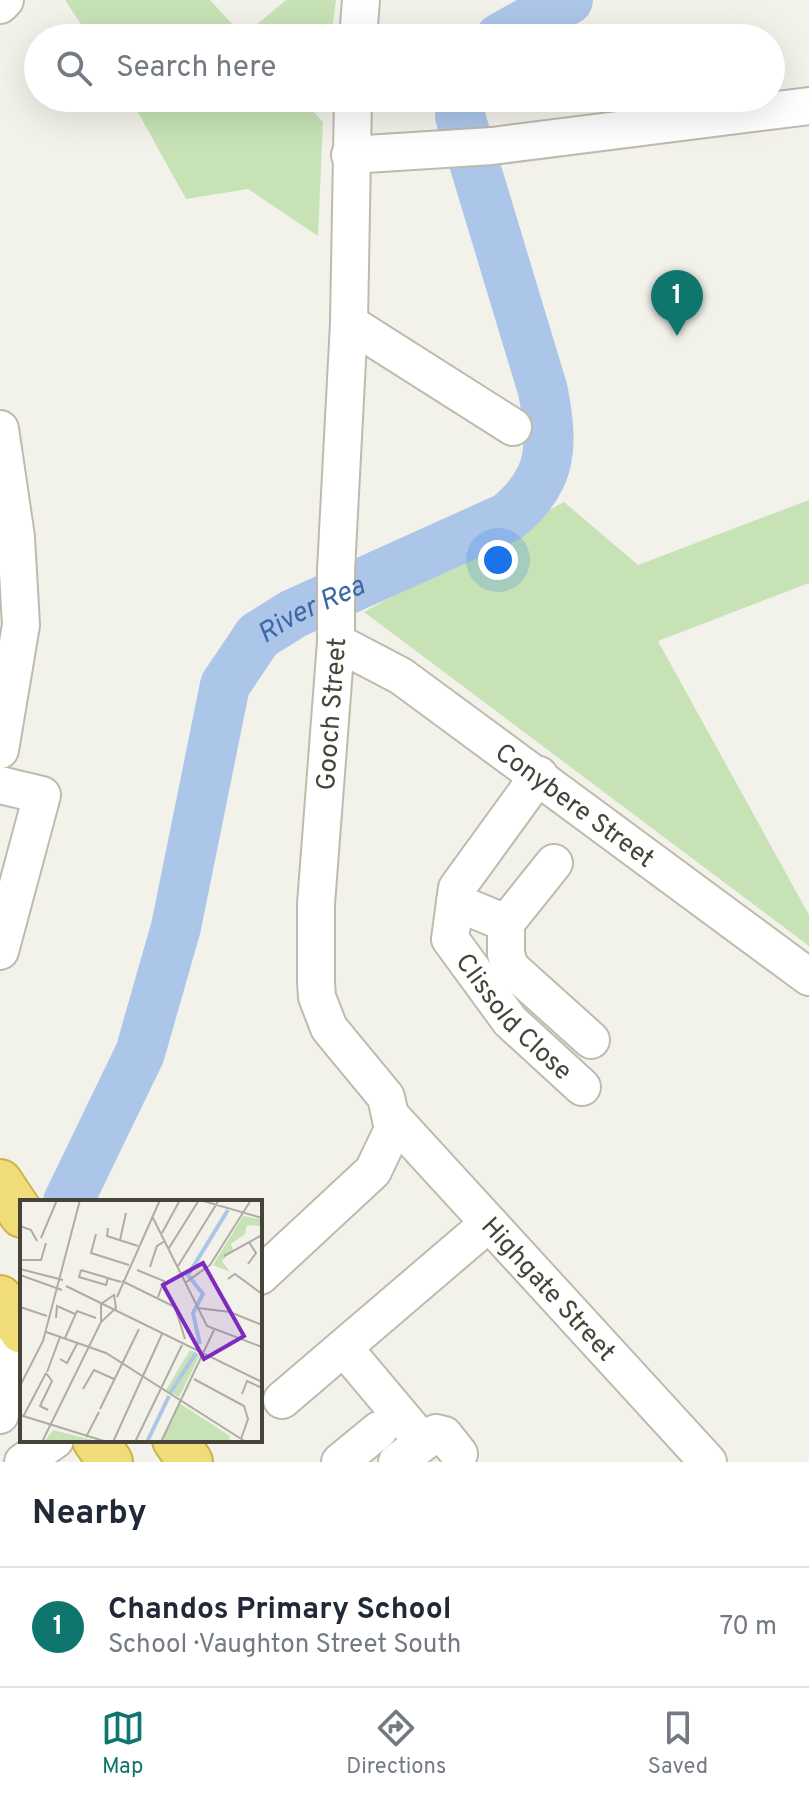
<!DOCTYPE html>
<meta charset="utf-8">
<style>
body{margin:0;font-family:Overpass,sans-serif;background:#f6f6f7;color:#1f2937}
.you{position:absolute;left:498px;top:560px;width:28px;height:28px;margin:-20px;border:6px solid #fff;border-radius:50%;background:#1a73e8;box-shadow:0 0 0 12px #1a73e833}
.badge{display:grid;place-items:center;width:52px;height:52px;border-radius:50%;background:#0f766e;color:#fff;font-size:26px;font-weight:700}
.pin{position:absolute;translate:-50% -66px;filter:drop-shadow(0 2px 4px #0008)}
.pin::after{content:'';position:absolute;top:42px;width:28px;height:24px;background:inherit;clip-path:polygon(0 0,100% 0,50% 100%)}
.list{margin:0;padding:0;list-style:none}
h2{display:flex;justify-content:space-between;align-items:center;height:104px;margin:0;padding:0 32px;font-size:34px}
h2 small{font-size:26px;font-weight:400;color:#747a83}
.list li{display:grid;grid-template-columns:52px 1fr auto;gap:24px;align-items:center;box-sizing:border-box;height:120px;padding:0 32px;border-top:2px solid #e0e1e3}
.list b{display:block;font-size:30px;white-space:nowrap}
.list p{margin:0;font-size:26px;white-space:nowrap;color:#747a83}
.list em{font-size:26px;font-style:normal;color:#747a83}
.icon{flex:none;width:44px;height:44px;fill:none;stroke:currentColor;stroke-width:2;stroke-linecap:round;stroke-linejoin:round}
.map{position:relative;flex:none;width:809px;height:1462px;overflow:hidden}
.search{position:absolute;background:#fff;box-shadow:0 8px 32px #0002;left:24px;right:24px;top:24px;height:88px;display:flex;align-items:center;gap:20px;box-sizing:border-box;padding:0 28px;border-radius:44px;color:#747a83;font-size:30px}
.sheet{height:224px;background:#fff}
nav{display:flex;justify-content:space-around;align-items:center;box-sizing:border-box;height:112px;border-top:2px solid #e0e1e3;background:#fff;font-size:22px;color:#747a83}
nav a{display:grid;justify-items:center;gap:4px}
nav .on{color:#0f766e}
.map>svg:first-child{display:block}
.green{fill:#c7e3b6}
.water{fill:#acc6ea}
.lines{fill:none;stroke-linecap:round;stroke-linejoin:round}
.river{stroke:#acc6ea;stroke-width:50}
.minor-casing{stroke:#bebbad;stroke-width:40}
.highway-casing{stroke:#ceb448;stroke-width:48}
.minor{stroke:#fff;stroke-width:36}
.highway{stroke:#f0dc78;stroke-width:44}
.labels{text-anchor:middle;stroke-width:8;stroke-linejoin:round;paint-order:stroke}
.street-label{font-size:26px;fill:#464338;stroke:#fff}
.water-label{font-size:28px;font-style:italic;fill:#3c68a8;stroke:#fff}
.inset-river{fill:none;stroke:#acc6ea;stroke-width:4}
.inset-road{fill:none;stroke:#aeaca3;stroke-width:2}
.view{fill:#7b2cbf;fill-opacity:0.15;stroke:#7b2cbf;stroke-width:4}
.inset-edge{fill:none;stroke:#464338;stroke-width:4}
</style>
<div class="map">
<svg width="809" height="1462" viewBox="0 0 809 1462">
<rect width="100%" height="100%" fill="#f3f2ea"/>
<!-- green -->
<g class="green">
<path d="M65 0H210L245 38H90Z"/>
<path d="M286 0H336L331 38H267L255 26Z"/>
<path d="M130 98H301L323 122 318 236 248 189 186 199Z"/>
<path d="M809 500V583L658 641 809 915V946L364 612 564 502 638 565Z"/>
</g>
<!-- water -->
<path class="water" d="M441 98H485L483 125 528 275 493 284C478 241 435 141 441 98Z"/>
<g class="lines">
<!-- river -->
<g class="river">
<path d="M500 38 568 0"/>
<path id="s1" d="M68 1202 140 1053 176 927 225 685 258 636 293 614 508 517C554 479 553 445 543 391L460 116 461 98"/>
</g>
<!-- minor casing -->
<g class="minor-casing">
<g id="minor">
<path d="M0 5 5 0"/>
<path d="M358 38 361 0"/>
<path d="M350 155 492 146 809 106"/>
<path d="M349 323 513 427"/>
<path d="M0 429 16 537 21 625 0 750"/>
<path id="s2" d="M336 642 401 676 809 977"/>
<path id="s3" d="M539 775 457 888 450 939 510 1021 582 1087"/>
<path d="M0 785 42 795 0 951"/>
<path d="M455 902 506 923 554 863"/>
<path d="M506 923V954L510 967 591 1040"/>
<path id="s4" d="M391 1116 708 1462"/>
<path id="s5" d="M260 1276 373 1171 393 1129 386 1097 329 1028 317 997 316 982V904L336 642V570L349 323 353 98"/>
<path d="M0 1347 9 1376 0 1415"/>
<path d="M344 1348 423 1442"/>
<path d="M282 1400 489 1223"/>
<path d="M23 1462 55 1440"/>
<path d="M340 1462 379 1430"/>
<path d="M397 1462 436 1433 444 1435 459 1454"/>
</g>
</g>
<!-- highway casing -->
<g class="highway-casing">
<g id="highway">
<path d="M0 1182 22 1215"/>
<path d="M0 1298 22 1331"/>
<path d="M95 1440 110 1462"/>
<path d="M175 1440 190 1462"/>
</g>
</g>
<!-- minor -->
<use href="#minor" class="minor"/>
<!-- highway -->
<use href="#highway" class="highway"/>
</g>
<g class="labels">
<!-- street labels -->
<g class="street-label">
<text dy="9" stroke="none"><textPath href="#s5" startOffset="640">Gooch Street</textPath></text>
<text dy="9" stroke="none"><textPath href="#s2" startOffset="290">Conybere Street</textPath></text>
<text dy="9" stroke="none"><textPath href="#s3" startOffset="292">Clissold Close</textPath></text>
<text dy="9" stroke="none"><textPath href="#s4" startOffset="234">Highgate Street</textPath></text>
</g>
<!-- water labels -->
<g class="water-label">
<text dy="10" stroke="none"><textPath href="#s1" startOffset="662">River Rea</textPath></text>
</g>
</g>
<!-- overview -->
<g transform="translate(20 1200)">
<rect width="242" height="242" fill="#f3f2ea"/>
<path d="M223 16 240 19 241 26 227 25 225 34 211 44 213 49 202 61 210 72 193 65ZM170 150 180 155 159 197 146 190ZM159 203 210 236 209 241 143 240ZM33 230 81 242H24Z" fill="#c7e3b6"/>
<path class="inset-river" d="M180 144 173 113 183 94 168 75 208 10M150 193 176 153M127 242 149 196"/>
<path class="inset-road" d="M180 0 242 18M132 16 187 126 242 147M0 26 11 30 17 41M88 28 87 36 118 46M142 33 160 0M76 34 71 53 109 65M21 38 37 0M100 40 106 13M149 48 179 0M204 56 242 35M2 60H21L26 43M228 64 236 53 229 42M158 66 199 0M130 67 137 46 145 41M0 69 43 80M61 70 59 77 86 85 88 78M61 70 101 82M117 70 144 81 138 97M0 75 42 90M208 79 215 74 242 94M102 81 155 107 165 139M165 83 190 65 231 0M46 86 242 182M97 97 140 0M0 107 27 116M178 108 210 112 242 125M36 118 37 106 55 114M26 132 86 153 226 242M45 138 57 111 76 118M40 159 47 163 58 142M27 172 40 137M26 173 32 181 20 206 28 210M174 179 224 206 228 219 221 239M0 186 23 141 60 0M63 189 74 170 94 179M222 194 227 181 242 188M80 209 119 129M0 215 87 242M3 217 26 173M66 237 79 212M22 242 81 122 96 108 94 95 81 104V122M93 242 142 134M115 242 162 145M141 242 194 130"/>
<path class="view" d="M183 63 224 136 184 159 143 85Z"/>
<rect width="242" height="242" class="inset-edge"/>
</g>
</svg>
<div class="you"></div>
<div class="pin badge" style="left:677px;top:336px">1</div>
<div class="search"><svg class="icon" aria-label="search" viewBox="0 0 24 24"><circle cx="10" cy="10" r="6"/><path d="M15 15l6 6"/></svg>Search here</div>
</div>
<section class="sheet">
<h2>Nearby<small></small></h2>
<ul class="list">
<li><span class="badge">1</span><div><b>Chandos Primary School</b><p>School · Vaughton Street South</p></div><em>70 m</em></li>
</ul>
</section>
<nav>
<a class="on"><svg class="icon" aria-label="map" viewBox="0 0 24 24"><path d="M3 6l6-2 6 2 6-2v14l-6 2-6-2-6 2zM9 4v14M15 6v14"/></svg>Map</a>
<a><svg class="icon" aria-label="directions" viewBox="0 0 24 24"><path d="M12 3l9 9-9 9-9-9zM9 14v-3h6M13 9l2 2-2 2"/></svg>Directions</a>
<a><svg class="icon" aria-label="saved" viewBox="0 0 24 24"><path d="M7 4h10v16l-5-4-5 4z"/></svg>Saved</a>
</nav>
